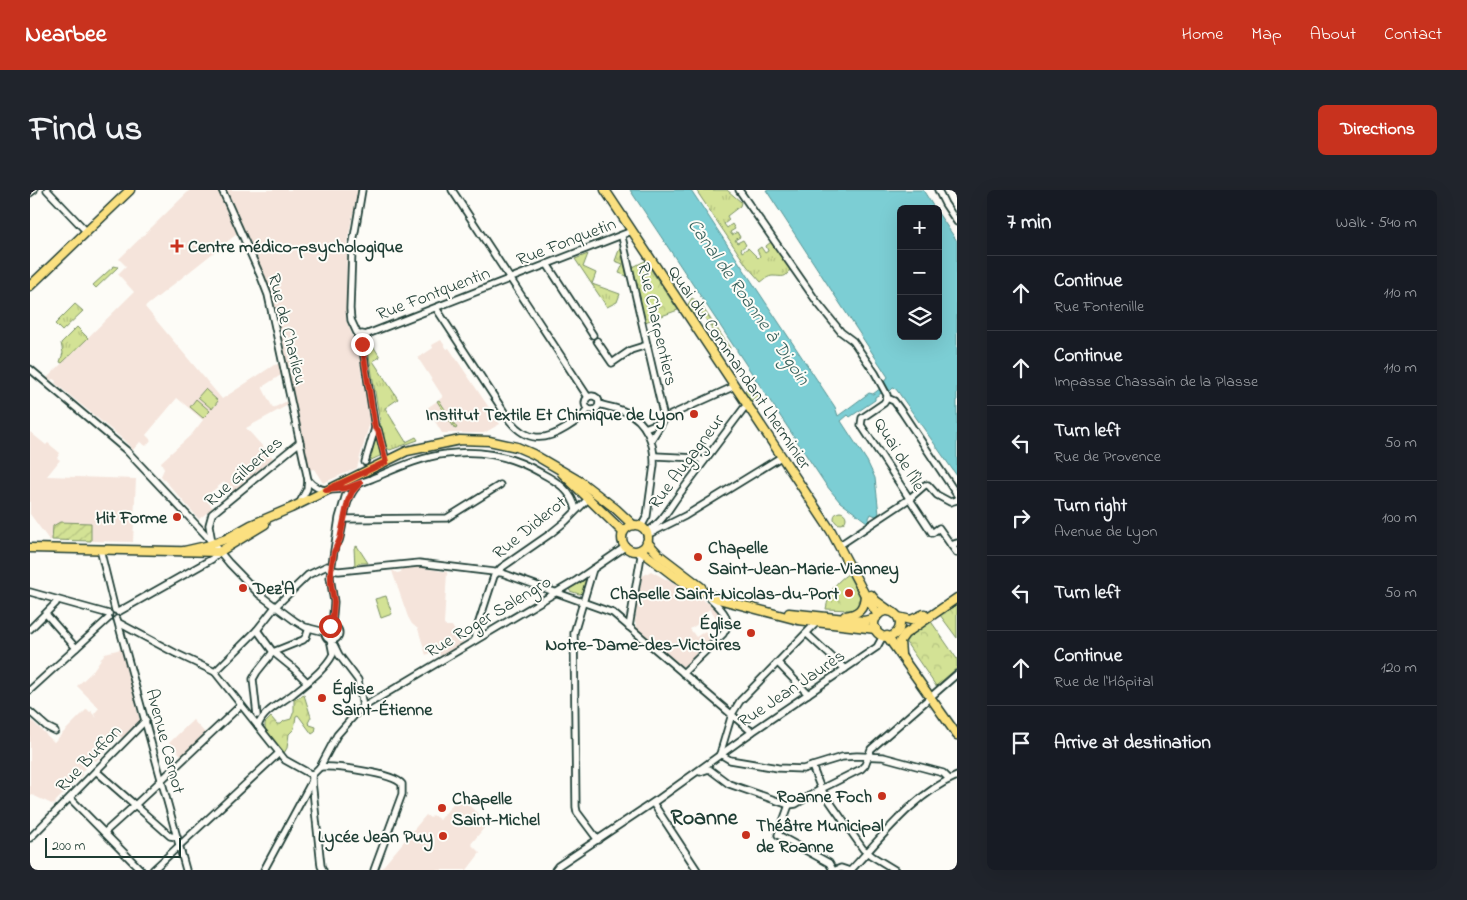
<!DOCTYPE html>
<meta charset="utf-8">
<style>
body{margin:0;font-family:"Indie Flower",sans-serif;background:#20242c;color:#f1f3f6}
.controls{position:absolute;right:15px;top:15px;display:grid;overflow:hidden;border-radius:8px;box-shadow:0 5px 20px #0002}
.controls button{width:45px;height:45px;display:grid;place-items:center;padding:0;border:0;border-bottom:1px solid #363941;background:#171b24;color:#f1f3f6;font:25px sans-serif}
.scale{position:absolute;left:15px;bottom:12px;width:136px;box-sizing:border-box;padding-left:5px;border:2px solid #1f3d34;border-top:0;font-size:14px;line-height:18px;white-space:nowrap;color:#1f3d34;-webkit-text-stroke:4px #fdfcf7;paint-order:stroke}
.stop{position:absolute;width:15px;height:15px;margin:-11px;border:4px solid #c8321e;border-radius:50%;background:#fff}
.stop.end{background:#c8321e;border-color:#fff;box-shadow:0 1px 5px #0008}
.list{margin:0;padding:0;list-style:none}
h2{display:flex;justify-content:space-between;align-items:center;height:65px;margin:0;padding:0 20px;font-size:21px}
h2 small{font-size:16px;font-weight:400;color:#9ea1a6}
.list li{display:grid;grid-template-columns:32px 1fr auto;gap:15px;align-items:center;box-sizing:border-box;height:75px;padding:0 20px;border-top:1px solid #363941}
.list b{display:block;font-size:19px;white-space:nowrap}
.list p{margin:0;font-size:16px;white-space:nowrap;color:#9ea1a6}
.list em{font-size:16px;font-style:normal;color:#9ea1a6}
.icon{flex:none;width:28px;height:28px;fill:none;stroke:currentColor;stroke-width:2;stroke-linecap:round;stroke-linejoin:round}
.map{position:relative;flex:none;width:927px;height:680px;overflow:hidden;border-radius:8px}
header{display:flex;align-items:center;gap:30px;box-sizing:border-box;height:70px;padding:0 25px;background:#c8321e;color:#fff}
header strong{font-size:24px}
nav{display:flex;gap:28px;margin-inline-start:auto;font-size:18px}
.intro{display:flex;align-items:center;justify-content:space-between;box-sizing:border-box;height:120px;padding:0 30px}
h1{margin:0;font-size:35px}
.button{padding:12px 22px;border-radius:8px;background:#c8321e;color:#fff;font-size:18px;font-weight:700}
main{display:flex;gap:30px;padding:0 30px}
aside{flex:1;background:#171b24;border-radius:8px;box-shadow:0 5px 20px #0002}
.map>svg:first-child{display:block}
.built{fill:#f5e4db}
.grass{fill:url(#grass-tufts);stroke:#799064}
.forest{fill:url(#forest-crowns);stroke:#799064}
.garden{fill:url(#garden-furrows);stroke:#799064}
.pitch{fill:#d3e295;stroke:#799064}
.water{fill:#7cced4;stroke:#579494}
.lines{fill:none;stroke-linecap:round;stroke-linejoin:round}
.minor-casing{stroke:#1f3d34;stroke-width:9}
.major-casing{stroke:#1f3d34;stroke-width:11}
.minor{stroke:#fdfcf7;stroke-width:5.5}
.major{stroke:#fbe080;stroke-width:8}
.route{stroke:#c8321e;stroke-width:6}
.poi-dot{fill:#c8321e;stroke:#fdfcf7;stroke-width:2}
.labels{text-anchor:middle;stroke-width:4;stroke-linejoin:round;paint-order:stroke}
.street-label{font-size:18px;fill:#1f3d34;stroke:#fdfcf7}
.poi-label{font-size:18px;font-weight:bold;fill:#1f3d34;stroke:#fdfcf7;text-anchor:start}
.water-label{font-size:19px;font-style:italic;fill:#36615c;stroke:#fdfcf7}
.district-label{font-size:22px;font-weight:bold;fill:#1f3d34;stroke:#fdfcf7}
</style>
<header>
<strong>Nearbee</strong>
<nav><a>Home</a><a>Map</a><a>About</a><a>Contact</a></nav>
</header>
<div class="intro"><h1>Find us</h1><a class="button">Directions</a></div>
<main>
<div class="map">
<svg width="927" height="680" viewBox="0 0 927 680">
<defs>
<pattern id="grass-tufts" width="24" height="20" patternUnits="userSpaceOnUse" patternTransform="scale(1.25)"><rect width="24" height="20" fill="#d3e295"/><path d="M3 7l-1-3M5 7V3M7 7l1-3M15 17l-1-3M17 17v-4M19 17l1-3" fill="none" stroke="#b5c381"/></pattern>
<pattern id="forest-crowns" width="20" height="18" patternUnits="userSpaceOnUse" patternTransform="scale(1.25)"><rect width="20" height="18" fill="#d3e295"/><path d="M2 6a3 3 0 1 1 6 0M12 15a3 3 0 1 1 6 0" fill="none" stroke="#b5c381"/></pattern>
<pattern id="garden-furrows" width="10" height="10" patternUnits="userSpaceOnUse" patternTransform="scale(1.25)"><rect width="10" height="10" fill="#d3e295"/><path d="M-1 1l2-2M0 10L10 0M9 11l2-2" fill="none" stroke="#b5c381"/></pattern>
</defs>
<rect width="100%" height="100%" fill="#fdfcf7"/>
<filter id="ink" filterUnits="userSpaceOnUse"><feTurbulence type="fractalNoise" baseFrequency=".02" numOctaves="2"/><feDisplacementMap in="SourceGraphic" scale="10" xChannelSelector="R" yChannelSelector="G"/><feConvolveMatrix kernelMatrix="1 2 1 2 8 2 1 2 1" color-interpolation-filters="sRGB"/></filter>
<g filter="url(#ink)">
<!-- built -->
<g class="built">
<path d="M160 0H188L207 44 115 117 192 209 244 175 249 174 251 185 232 197 243 218 257 211 258 215 216 238 243 268 203 301 194 292 180 303 179 313 183 318 169 329 131 286 134 279 131 272 162 244 173 230 147 208 116 245 121 250 116 256 110 252 103 260 95 251 25 193 26 191 23 189 21 190 17 188 104 102 88 84 96 76 89 69Z"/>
<path d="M196 0H328L317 53 316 129 330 166 332 188 340 222V232L327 278 293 293 284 279 279 280 240 101Z"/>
<path d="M411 150 417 159 419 158 470 234 454 243H412L397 218 413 207 388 168 403 158 402 155Z"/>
<path d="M0 242 16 255 18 253 30 263 27 268 30 270 17 286 106 289 103 352 19 350 0 324Z"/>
<path d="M388 377 417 382 414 434 415 436H422L433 454 411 467 406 460 396 465 388 439 382 434 378 427 363 384 362 380 367 383 371 382 372 378Z"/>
<path d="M621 381 678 413 690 422 695 432 692 441 690 440 689 438 691 435 680 419 668 427 671 432 660 439 666 447 675 441 681 451 655 476H652L629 457 626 452 624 453 607 438 605 432 611 387Z"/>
<path d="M91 459 110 530 92 548 89 546 66 571 63 569 51 583 52 585 26 611 24 615 0 604V529L24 552 57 519 60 522 62 521V523L67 528 64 524 69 518 47 496 62 482 75 463Z"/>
<path d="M163 530 176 544 152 566 139 553Z"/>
<path d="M429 606 458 633 441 654 450 663 437 680H350L396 625 400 628 403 625 410 630Z"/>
</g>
<!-- grass -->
<g class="grass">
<path d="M666 0H697L711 12 710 16 697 26 699 30 694 34 697 38 702 34 705 39 700 42 702 45 707 42 710 47 705 50 707 53 713 50 716 55 711 59 712 62 718 58 728 68 730 66 727 60 731 57 735 63 738 61 736 56 741 52 760 79C756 89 752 86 743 86 738 86 734 90 731 92L717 76Z"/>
<path d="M590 57 591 58 597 86 589 83 593 74 585 71Z"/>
<path d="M558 64 553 77 566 83 562 94 590 104 587 112 577 117 545 69Z"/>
<path d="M84 76 88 77 66 98 63 95Z"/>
<path d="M662 108 670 113 665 123H662L657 116Z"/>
<path d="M45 114 53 121 32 141 25 134Z"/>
<path d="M671 115 683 133 681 137 669 119Z"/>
<path d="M684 134 700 158 698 162H693L694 158 681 139Z"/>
<path d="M47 137 58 148 32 173 30 172 33 163 31 153Z"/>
<path d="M340 151 350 167 343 171 368 209 355 218 376 252 386 247 388 250 360 260 354 256 338 160Z"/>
<path d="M724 194 725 200 729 206 721 212 714 201Z"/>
<path d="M347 240 352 265 337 272Z"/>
<path d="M556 389H558L552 403 549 404 540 401 539 399Z"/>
</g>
<!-- forest -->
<g class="forest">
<path d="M615 71 648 120 615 132 603 77Z"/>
<circle cx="810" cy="328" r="6"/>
<path d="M818 384 830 407 828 416 821 420 796 419C799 403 804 393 818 384Z"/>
<path d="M927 414V448L910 425Z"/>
<path d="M900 430 927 469V478L906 496 875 451 877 446Z"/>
<path d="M274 505 281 527 278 533 280 535 286 537 285 542 282 544 268 525 266 526 264 539 259 544 257 558 254 563 235 539V533L241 527 247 534H251L254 531 261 529 264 521V510Z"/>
</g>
<!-- garden -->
<path class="garden" d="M30 332 61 333V351L22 350 23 336Z"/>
<!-- pitch -->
<g class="pitch">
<path d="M175 199 188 211 182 219 168 207Z"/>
<path d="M166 209 180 221 173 228 160 217Z"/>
<path d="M409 210 427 238 425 239 407 211Z"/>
<path d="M327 356 338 373H328L325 377 324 358Z"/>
<path d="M356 406 362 424 351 428 345 409Z"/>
</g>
<!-- water -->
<path class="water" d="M600 0H661L805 217 808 226 839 203 843 204 855 195 854 192 858 187 736 0H893L905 19H871V146H908V23L927 51V286L866 199 863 198 860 201 858 199 845 207V210L820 227 818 225 811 231 837 271 845 288 849 324 846 326 841 324 839 328V330L837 332 810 312 796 295 707 161V158H705Z"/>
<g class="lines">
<!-- minor casing -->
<g class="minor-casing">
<g id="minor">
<path d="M17 0 56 41"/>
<path d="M192 0 231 87 238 105 278 290 277 299 269 314"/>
<path d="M422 0 558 207"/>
<path d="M709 0 787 112 811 142 823 151 845 183 857 205V208"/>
<path d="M908 0 915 14 927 32"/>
<path d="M0 3 4 0"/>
<path d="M592 47 634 228"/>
<path d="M517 74 563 145"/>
<path d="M406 118 480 231C497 252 515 251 536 238 544 233 553 227 558 219"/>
<circle cx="332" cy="149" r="5"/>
<path d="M328 145 321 130 320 119 322 59 332 0"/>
<path d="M335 145 602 41"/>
<path d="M567 151 582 173 601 160 617 155"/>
<path d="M332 154 345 238 335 272"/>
<path d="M0 179 96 260 175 344 199 373 230 405 265 431 275 437 295 442"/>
<circle cx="562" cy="213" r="7"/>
<path d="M857 208 854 213 832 228 831 235 902 343 909 338 921 355 927 353"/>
<path d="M857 208 864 211 872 222 927 305"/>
<path d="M569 214C578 217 587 218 596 222 616 230 625 254 624 275L617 326 611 337"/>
<path d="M634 228 705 196"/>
<path d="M345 238 348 239 356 271"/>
<path d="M615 238 633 231 621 250"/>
<path d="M625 266 667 268 674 271"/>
<path d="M278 290C283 296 289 300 297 300 313 301 327 294 341 289 365 279 390 267 416 264 450 259 482 266 511 283 528 292 542 301 546 320"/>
<path d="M313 329 417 328 470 295"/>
<path d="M616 342C633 333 640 316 651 302 672 274 693 246 714 218L718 215"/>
<path d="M617 345 655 326 751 267"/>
<path d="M309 351C315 331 313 311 328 295"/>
<path d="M182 352 179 335 182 324 270 252"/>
<path d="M810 355 879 309 895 295H898L907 305 920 312 927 310"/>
<path d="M921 355 927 363"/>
<path d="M70 359 85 420"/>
<path d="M563 379 544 443 546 617 547 622 568 650"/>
<path d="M301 380 309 381 389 373 472 383 583 423 722 542"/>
<path d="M0 402 79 424"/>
<path d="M88 422 182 369 191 361"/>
<path d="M16 424 46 458"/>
<path d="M87 429 156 680"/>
<path d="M89 433 145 463 185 482 255 570 282 585"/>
<path d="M302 436 304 412 300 387 309 328 316 304"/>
<circle cx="302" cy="443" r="7"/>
<path d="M599 437 611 366 607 361"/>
<path d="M0 439 26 413 27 410"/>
<path d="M227 440 243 462 264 479 277 492"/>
<path d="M777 444 815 479"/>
<path d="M445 450V444L464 386 471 378 520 344 536 331 559 308"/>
<path d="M304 455 309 465 328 490 333 517"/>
<path d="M748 473 778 504"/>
<path d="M185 482 227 440 245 417 278 385 297 376 301 380"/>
<path d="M653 483 693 444C705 428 688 416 678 406"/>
<path d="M0 500 79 428"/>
<path d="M0 522 17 537 25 541"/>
<path d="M227 525 223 489 227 482 243 462 273 450 276 447 279 438"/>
<path d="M228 536C233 521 251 513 263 504 276 493 295 480 303 464L300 449"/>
<path d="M690 564 700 570 748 578 773 579 812 567 827 566 853 567 913 583 919 589"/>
<path d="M690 564 702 524 710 511 786 433"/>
<path d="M782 576 791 599 833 659 842 666 865 680"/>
<path d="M290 577C305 576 363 583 372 594V604L344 680"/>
<path d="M66 581 105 615 75 642"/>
<path d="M670 582 679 579 699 594 759 615"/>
<path d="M282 585 290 577 307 545 330 519 547 390 595 357"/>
<path d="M282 591 291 676 293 680"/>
<path d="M40 608 111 680"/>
<path d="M623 613 722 542 847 457 853 446"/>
<path d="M623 613 667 680"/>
<path d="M759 615 766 614 791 599 831 579 835 575 841 559 927 484"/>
<path d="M759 615 748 645 799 673 803 680"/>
<path d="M147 647 140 646 105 615 211 515"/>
<path d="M0 648 116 530"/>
<path d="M123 680 249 563"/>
<path d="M234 680 282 591V585"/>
<path d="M525 680 528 676 625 611"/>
<path d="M806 680 811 678 817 680"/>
<path d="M821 680C851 648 885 603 927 586"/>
</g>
</g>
<!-- major casing -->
<g class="major-casing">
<g id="major">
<path d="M575 0 801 341 835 405 848 425"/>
<path d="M0 96 100 0"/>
<path d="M532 283 593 342"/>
<circle cx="605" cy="348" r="13"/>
<path d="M617 352 629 365 671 397"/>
<path d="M0 358 189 362 235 334"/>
<path d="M610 360 644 386 657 394 688 409 768 430 846 439"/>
<path d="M154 361 176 356 196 349 221 335 261 318 377 261 430 250 459 251 487 257 503 264 551 292 586 319 603 335"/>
<path d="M841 405 846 411 860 421"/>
<circle cx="857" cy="434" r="13"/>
<path d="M759 423 834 431 846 428"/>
<path d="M815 426C829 424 834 419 835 405"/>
<path d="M868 427 881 430 894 424"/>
<path d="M857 446 927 545"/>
<path d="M871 464 870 451 875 444 927 408"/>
</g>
</g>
<!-- minor -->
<use href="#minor" class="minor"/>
<!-- major -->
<use href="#major" class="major"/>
</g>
</g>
<g class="lines" filter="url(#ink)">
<!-- route -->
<path class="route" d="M300 436H302L304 412 301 394V380L304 362 310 349 318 311 322 302 330 293 316 298 296 300 356 272 348 240 345 238 332 154"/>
</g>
<!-- markers -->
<g class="poi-dot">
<path d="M144.5 48.5h5v5h5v5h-5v5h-5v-5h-5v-5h5z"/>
<circle cx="664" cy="224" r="5"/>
<circle cx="147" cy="327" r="5"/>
<circle cx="668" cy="367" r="5"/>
<circle cx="213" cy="398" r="5"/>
<circle cx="819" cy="403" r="5"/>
<circle cx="721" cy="443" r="5"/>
<circle cx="292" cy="508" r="5"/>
<circle cx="852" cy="606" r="5"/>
<circle cx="412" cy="618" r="5"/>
<circle cx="716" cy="645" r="5"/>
<circle cx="413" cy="646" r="5"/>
</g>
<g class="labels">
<!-- street labels -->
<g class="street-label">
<text transform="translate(536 51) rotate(-21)" y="6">Rue Fonquetin</text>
<text transform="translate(403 103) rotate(-21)" y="6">Rue Fontquentin</text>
<text transform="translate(628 134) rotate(77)" y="6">Rue Charpentiers</text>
<text transform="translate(258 139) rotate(76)" y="6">Rue de Charlieu</text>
<text transform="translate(710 177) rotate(56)" y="6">Quai du Commandant Lherminier</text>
<text transform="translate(870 264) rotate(59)" y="6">Quai de l'Île</text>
<text transform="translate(656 271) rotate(-53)" y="6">Rue Augagneur</text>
<text transform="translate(213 281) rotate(-41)" y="6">Rue Gilbertes</text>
<text transform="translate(499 337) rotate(-39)" y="6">Rue Diderot</text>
<text transform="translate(458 426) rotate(-31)" y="6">Rue Roger Salengro</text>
<text transform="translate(761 498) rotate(-34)" y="6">Rue Jean Jaurès</text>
<text transform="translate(136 551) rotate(75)" y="6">Avenue Carnot</text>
<text transform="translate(58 568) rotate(-46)" y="6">Rue Buffon</text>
</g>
<!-- poi labels -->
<g class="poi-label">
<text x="158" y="62">Centre médico-psychologique</text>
<text x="654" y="230" text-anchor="end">Institut Textile Et Chimique de Lyon</text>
<text x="137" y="333" text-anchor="end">Hit Forme</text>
<text x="678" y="363">Chapelle<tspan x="678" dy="21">Saint-Jean-Marie-Vianney</tspan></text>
<text x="223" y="404">Dez'A</text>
<text x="809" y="409" text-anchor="end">Chapelle Saint-Nicolas-du-Port</text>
<text x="711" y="439" text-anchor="end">Église<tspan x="711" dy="21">Notre-Dame-des-Victoires</tspan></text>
<text x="302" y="504">Église<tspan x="302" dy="21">Saint-Étienne</tspan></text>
<text x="842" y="612" text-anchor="end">Roanne Foch</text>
<text x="422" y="614">Chapelle<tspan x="422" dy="21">Saint-Michel</tspan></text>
<text x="726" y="641">Théâtre Municipal<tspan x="726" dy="21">de Roanne</tspan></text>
<text x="403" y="652" text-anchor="end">Lycée Jean Puy</text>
</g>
<!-- water labels -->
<g class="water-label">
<text transform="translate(720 111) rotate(55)" y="7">Canal de Roanne à Digoin</text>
</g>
<!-- district labels -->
<g class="district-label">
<text x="674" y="634">Roanne</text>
</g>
</g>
</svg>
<div class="controls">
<button>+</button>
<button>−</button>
<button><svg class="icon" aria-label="layers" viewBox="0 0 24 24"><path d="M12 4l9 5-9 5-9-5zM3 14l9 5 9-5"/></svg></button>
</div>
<div class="scale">200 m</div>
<div class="stop" style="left:300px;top:436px"></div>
<div class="stop end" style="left:332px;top:154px"></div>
</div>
<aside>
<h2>7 min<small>Walk · 540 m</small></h2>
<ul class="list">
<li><svg class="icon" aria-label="ahead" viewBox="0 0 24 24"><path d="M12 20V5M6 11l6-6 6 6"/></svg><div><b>Continue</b><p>Rue Fontenille</p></div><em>110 m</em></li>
<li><svg class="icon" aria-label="ahead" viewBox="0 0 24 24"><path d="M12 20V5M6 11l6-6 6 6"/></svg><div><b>Continue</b><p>Impasse Chassain de la Plasse</p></div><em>110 m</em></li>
<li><svg class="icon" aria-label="left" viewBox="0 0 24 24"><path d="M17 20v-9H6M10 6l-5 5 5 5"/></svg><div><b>Turn left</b><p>Rue de Provence</p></div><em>50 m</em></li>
<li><svg class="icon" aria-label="right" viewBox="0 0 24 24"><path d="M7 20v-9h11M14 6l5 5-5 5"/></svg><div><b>Turn right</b><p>Avenue de Lyon</p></div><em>100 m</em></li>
<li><svg class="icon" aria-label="left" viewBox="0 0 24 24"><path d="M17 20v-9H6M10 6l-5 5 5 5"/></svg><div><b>Turn left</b></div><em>50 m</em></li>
<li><svg class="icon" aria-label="ahead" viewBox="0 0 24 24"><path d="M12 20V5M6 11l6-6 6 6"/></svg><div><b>Continue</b><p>Rue de l'Hôpital</p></div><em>120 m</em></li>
<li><svg class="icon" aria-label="arrive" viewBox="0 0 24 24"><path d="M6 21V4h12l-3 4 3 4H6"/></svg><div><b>Arrive at destination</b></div></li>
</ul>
</aside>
</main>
